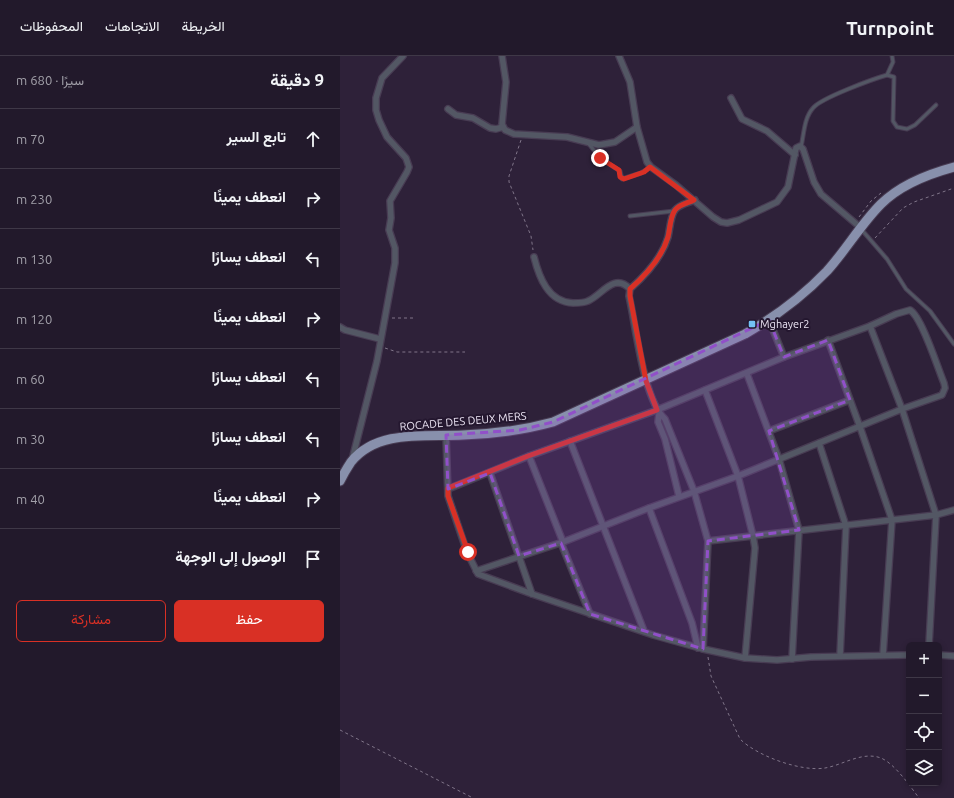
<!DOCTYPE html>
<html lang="ar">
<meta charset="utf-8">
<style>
body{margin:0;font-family:Ubuntu,Vazirmatn,sans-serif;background:#2e2637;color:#f1f3f6;direction:rtl}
.controls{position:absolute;right:12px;bottom:12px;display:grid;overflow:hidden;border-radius:6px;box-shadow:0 2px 6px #0003}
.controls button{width:36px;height:36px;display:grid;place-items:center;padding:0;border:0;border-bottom:1px solid #3f3847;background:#22192b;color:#f1f3f6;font:20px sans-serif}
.stop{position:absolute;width:12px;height:12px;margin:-9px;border:3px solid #d93025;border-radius:50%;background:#fff}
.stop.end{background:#d93025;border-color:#fff;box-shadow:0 1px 4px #0008}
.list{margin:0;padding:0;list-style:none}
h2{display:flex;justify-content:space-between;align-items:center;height:52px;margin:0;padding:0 16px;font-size:17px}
h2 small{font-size:13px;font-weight:400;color:#a2a0a9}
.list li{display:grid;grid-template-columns:26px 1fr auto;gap:12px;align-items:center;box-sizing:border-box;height:60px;padding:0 16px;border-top:1px solid #3f3847}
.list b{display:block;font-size:15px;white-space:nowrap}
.list em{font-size:13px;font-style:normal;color:#a2a0a9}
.actions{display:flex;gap:8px;padding:12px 16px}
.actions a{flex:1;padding:9px 0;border:1px solid #d93025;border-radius:6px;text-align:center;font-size:14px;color:#d93025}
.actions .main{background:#d93025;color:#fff}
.icon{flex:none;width:22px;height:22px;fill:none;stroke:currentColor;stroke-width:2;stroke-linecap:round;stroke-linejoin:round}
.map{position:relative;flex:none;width:614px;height:742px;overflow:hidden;direction:ltr}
header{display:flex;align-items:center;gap:24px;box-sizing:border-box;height:56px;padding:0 20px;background:#22192b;border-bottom:1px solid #3f3847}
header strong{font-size:19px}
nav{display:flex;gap:22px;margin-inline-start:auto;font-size:14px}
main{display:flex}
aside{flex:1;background:#22192b}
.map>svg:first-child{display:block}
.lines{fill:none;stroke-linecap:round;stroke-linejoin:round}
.service-casing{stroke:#483c53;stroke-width:5}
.minor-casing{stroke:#483c53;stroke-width:8}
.trunk-casing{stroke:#483c53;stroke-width:11}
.path{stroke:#807589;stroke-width:1;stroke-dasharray:3 3;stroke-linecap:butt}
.service{stroke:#535764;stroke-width:3}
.minor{stroke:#535764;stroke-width:5.5}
.trunk{stroke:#8890ac;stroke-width:9}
.route{stroke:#d93025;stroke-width:5}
.marked{fill:#9150c9;fill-opacity:0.2;stroke:#9150c9;stroke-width:3;stroke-dasharray:8 5;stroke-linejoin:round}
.poi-dot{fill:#73c1f5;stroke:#24172f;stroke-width:1.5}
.labels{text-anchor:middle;stroke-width:4;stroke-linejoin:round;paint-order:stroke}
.poi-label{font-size:11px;fill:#eae2f2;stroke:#24172f;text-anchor:start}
.street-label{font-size:11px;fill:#eae2f2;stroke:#24172f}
</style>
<header>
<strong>Turnpoint</strong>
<nav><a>الخريطة</a><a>الاتجاهات</a><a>المحفوظات</a></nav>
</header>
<main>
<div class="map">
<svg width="614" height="742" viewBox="0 0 614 742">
<rect width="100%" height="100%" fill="#2e2139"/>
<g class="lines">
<!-- service casing -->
<g class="service-casing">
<g id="service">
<path d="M547 19 554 21 553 65 557 71 567 73 575 69 596 49"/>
<path d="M249 88 260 102 280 115 282 123 301 117 311 111"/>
<path d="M461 91C464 78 464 62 473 52 481 42 533 23 547 19L553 6 552 0"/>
<path d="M290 160 334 155"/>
<path d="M521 173 547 203 566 233 590 255 614 288"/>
</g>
</g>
<!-- minor casing -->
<g class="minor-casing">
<g id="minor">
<path d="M162 0 166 26 162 68 165 74 174 78 227 81 259 89 275 86 297 71"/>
<path d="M279 0 290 26 297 71 307 106 311 111 336 129 373 161 381 166 387 167 399 164 437 146 448 131 456 92 460 90 463 93 474 126 481 138 521 172"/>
<path d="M391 42 402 63 427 75 455 99"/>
<path d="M108 53 116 59 133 62 150 72 156 73 163 71"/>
<path d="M194 201C199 221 208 246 233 247 238 247 244 247 248 245 262 239 274 216 290 233"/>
<path d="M429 264 444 301"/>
<path d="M530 270 562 353 596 459 589 589"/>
<path d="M0 271 5 274 40 283"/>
<path d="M488 284 520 371 552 464 543 599"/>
<path d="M407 318 439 403 459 474 452 603"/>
<path d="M365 334 398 420 413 480 415 492 405 602"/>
<path d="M319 358 318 366 325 383 339 440"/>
<path d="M429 375 510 344"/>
<path d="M106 379 108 440 127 496 138 518 192 538 313 579 363 593 368 485 354 435 325 363C303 343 296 270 289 240L290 233C306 219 322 201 328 181 330 173 330 161 335 154 340 148 348 147 355 144"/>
<path d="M230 385 304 575"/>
<path d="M479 387 506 470 500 600"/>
<path d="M189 400 223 486"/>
<path d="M12 404 37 305 55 207V192L49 174 51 162 50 145 67 116 69 111 66 102 47 81 39 64 36 54V42L42 22 63 0"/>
<path d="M150 417 192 538"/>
<path d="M108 433 189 400 317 354 444 301 530 270 556 258 570 254C582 261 598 313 604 327L605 332 602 339 562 353 398 420 309 452 352 567 358 592"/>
<path d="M368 485 596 459 614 454"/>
<path d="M221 487 250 558"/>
<path d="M136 515 223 486 309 452"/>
<path d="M363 593 405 602 437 604 471 601 569 599"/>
<path d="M599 599 614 600"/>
</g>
</g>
<!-- trunk casing -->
<g class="trunk-casing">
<path id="trunk" d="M0 425C3 419 7 412 11 406 37 373 86 381 123 379 153 378 184 374 213 366L405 278C435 261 463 240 487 215 506 194 521 168 541 148 560 129 588 118 614 111"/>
</g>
<!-- path -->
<g class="path">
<path d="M181 84 169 120V126L191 180 193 194"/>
<path d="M519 161 531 145 541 137"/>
<path d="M535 182 563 152 574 146 614 132"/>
<path d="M52 262H74"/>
<path d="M45 292 57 296H125"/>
<path d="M368 601 371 620 400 683C417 700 461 716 485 712 503 709 522 695 541 702 555 708 570 730 579 742"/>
<path d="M0 674 133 742"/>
</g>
<!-- service -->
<use href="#service" class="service"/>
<!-- minor -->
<use href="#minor" class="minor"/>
<!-- trunk -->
<use href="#trunk" class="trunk"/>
</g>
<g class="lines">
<!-- route -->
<path class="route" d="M128 496 108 440V432L188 400 317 354 306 325 290 240V233C306 219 322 201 328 181 330 173 330 161 335 154 340 148 348 147 354 144L310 111 304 116 284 123 280 121 279 114 260 102"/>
</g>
<!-- marked area -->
<path class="marked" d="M429 264 444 301 488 284 510 344 429 375 459 474 368 485 363 593 250 558 221 487 179 500 150 417 108 433 106 379 180 374 213 366Z"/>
<!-- markers -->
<rect class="poi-dot" x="408" y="264" width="8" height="8" rx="2"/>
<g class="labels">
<!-- poi labels -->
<g class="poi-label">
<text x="420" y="272">Mghayer2</text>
</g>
<!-- street labels -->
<g class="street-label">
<text transform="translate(123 365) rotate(-5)" y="4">ROCADE DES DEUX MERS</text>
</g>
</g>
</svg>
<div class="controls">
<button>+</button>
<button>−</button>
<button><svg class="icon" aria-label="locate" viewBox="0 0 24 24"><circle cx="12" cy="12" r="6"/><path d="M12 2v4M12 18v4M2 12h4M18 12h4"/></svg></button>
<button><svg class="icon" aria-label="layers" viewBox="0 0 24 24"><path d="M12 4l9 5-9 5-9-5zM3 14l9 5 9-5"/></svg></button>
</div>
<div class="stop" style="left:128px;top:496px"></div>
<div class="stop end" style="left:260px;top:102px"></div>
</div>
<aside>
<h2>9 دقيقة<small>سيرًا · 680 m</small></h2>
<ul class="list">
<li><svg class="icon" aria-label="ahead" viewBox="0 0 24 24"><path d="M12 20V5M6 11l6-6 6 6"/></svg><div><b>تابع السير</b></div><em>70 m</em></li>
<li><svg class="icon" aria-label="right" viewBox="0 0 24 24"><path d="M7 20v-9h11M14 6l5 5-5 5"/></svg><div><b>انعطف يمينًا</b></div><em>230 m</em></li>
<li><svg class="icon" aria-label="left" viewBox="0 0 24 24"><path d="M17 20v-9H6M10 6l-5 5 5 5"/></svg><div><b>انعطف يسارًا</b></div><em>130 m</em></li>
<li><svg class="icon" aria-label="right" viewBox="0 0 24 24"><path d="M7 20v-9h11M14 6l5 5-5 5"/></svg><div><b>انعطف يمينًا</b></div><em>120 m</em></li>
<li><svg class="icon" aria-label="left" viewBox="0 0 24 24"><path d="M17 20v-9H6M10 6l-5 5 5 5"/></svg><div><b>انعطف يسارًا</b></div><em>60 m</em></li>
<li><svg class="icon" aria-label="left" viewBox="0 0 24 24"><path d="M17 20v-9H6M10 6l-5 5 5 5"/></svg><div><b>انعطف يسارًا</b></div><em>30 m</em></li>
<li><svg class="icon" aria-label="right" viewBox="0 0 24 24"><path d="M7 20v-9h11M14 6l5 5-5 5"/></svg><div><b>انعطف يمينًا</b></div><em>40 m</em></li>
<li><svg class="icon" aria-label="arrive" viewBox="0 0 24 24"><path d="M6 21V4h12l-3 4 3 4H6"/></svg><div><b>الوصول إلى الوجهة</b></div></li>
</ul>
<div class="actions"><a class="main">حفظ</a><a>مشاركة</a></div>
</aside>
</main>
